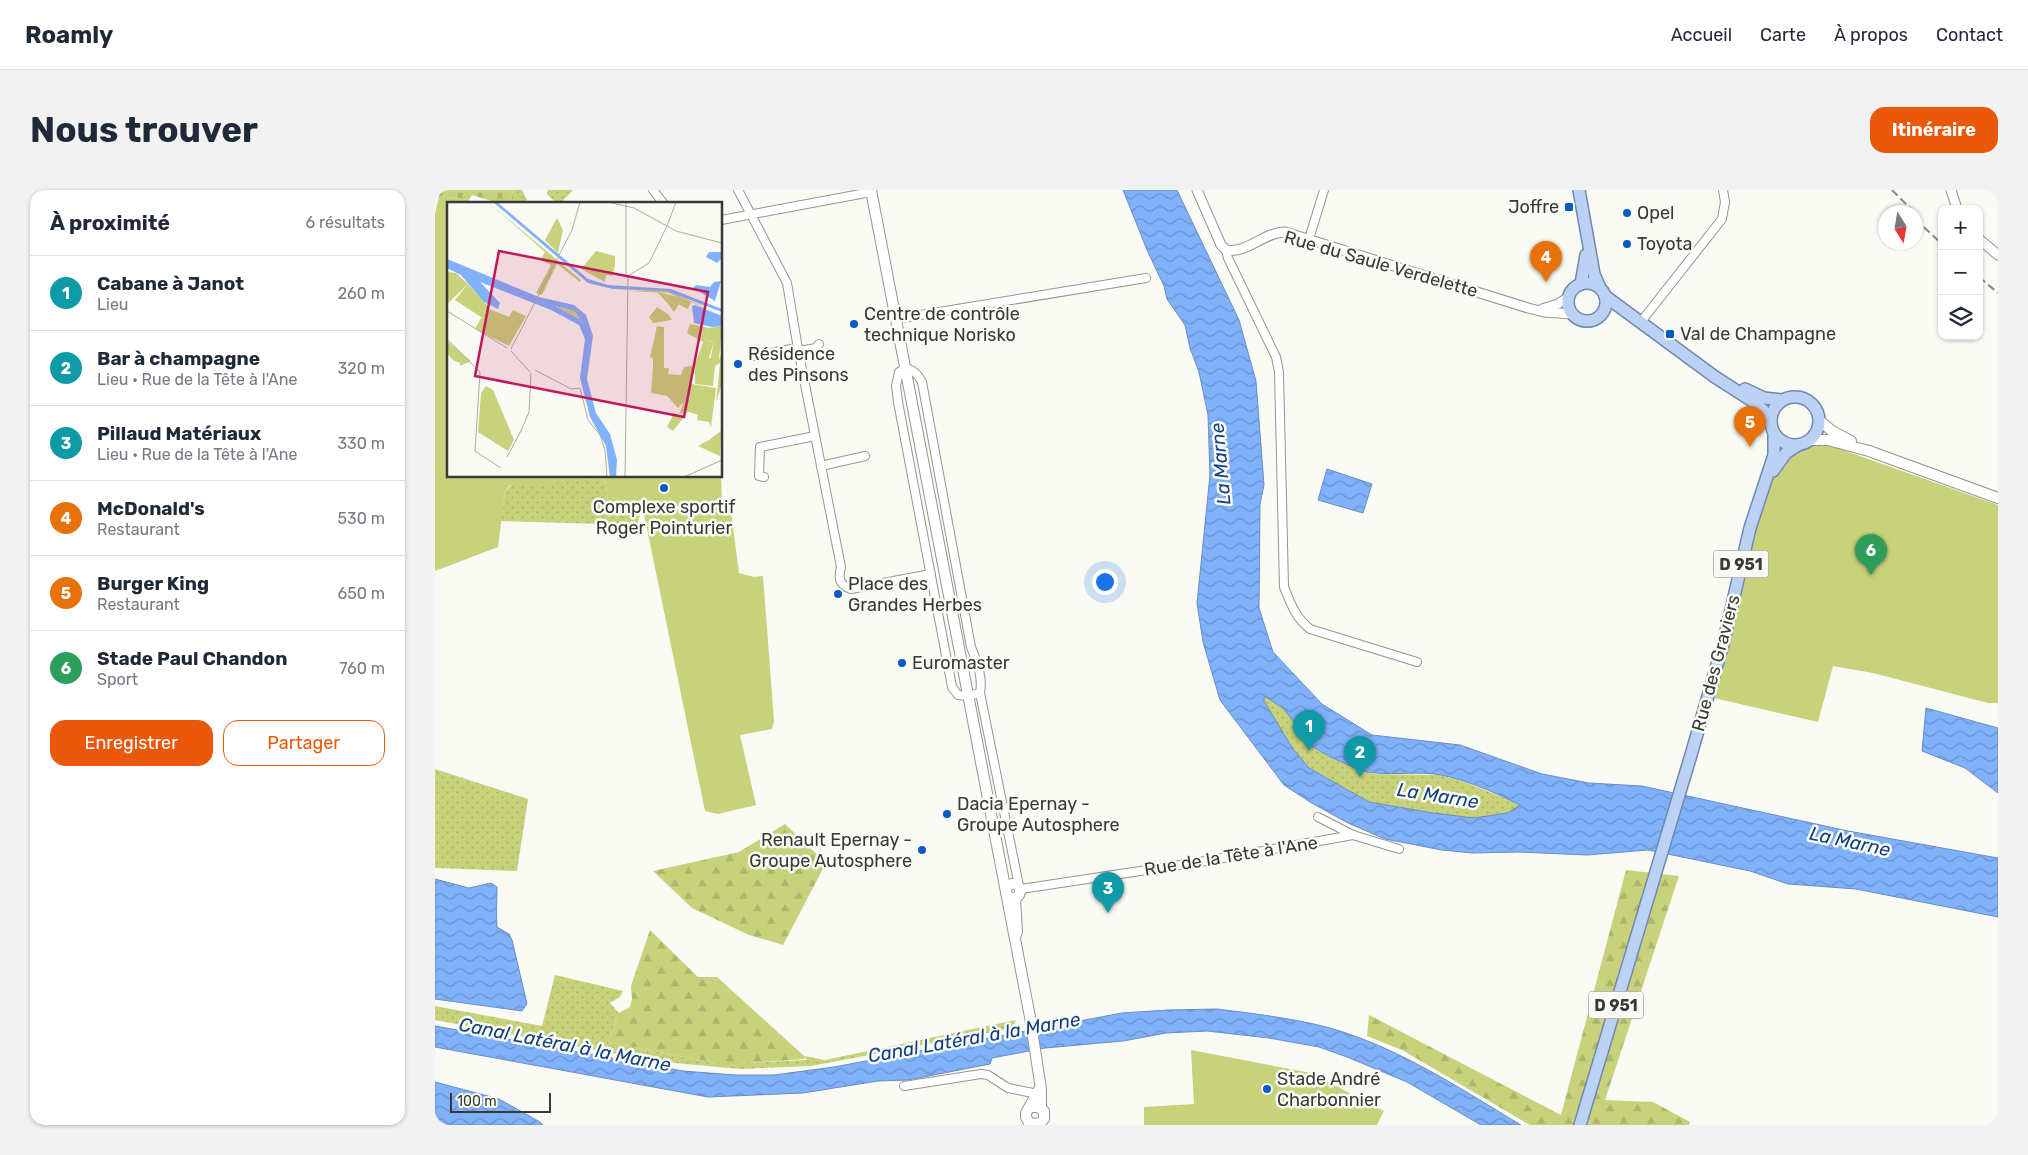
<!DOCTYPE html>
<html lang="fr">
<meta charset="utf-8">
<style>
body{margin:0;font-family:Rubik,sans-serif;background:#f2f2f3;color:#1f2937}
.controls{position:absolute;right:15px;top:15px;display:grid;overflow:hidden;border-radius:10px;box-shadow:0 1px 4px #0004}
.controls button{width:45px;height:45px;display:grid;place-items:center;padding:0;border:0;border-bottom:1px solid #e0e1e3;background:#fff;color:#1f2937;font:25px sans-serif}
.compass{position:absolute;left:1443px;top:15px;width:45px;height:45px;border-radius:50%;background:#fff;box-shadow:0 1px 4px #0004;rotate:169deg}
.scale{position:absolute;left:15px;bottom:12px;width:101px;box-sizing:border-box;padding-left:5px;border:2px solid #393936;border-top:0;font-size:14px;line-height:18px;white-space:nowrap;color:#393936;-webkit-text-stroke:4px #f9faf3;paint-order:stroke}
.you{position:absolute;left:669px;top:391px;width:18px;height:18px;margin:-12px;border:4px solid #fff;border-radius:50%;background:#1a73e8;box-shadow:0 0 0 8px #1a73e833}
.badge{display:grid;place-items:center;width:32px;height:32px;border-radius:50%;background:#ea580c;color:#fff;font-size:16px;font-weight:700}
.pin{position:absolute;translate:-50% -41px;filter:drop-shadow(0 1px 2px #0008)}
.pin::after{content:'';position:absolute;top:26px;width:18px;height:15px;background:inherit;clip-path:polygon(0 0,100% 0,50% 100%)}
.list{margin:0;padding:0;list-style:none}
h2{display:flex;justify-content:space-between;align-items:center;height:65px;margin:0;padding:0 20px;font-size:21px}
h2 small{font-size:16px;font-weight:400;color:#747a83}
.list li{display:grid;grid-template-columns:32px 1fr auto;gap:15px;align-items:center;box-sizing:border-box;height:75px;padding:0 20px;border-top:1px solid #e0e1e3}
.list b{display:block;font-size:19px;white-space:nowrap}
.list p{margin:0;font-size:16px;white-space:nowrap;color:#747a83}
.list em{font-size:16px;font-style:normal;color:#747a83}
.actions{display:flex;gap:10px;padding:15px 20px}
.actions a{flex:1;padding:11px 0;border:1px solid #ea580c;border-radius:15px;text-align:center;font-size:18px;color:#ea580c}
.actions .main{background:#ea580c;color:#fff}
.icon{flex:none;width:28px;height:28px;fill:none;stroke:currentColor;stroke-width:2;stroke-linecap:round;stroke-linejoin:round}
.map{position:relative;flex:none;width:1563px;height:935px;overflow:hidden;border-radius:15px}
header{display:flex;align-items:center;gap:30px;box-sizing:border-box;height:70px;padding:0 25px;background:#fff;border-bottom:1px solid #e0e1e3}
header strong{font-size:24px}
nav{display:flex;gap:28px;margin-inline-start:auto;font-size:18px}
.intro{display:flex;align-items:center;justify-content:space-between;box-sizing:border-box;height:120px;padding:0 30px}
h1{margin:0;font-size:35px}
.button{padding:12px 22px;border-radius:15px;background:#ea580c;color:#fff;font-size:18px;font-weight:700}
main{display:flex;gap:30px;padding:0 30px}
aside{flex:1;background:#fff;border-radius:15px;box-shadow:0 1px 4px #0004}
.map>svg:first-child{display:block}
.grass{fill:url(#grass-dots)}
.forest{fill:url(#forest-firs)}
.cemetery{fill:url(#cemetery-stones)}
.garden{fill:#c7d27b}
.water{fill:url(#water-waves);stroke:#6b8dc0;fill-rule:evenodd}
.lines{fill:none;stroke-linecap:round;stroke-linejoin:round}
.minor-casing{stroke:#95968f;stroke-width:10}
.tertiary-casing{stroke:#95968f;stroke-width:11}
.secondary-casing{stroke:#95968f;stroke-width:12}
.primary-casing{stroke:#7089ae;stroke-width:14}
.minor{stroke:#fff;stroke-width:8}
.tertiary{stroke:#fff;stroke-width:9}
.secondary{stroke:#fff;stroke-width:10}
.primary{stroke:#bbd2f5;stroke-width:11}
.rail{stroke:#898a85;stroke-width:2;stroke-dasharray:8 4;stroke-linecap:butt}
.poi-dot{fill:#0a5ac4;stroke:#f9faf3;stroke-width:2}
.labels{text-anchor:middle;stroke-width:5;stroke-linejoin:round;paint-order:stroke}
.shield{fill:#f9faf3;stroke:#73736f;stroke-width:1}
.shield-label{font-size:16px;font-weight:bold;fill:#393936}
.poi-label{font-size:18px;fill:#393936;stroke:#f9faf3;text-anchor:start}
.street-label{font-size:18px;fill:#393936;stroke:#f9faf3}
.water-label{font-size:19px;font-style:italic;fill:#134081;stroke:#f9faf3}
.inset-road{fill:none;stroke:#acada7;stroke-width:1}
.view{fill:#c2185b;fill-opacity:0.15;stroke:#c2185b;stroke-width:2.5}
.inset-edge{fill:none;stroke:#393936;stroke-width:2.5}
</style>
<header>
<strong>Roamly</strong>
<nav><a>Accueil</a><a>Carte</a><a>À propos</a><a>Contact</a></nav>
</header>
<div class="intro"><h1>Nous trouver</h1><a class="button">Itinéraire</a></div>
<main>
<aside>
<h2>À proximité<small>6 résultats</small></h2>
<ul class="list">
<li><span class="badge" style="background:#0f9aa8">1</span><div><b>Cabane à Janot</b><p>Lieu</p></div><em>260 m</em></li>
<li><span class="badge" style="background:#0f9aa8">2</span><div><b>Bar à champagne</b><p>Lieu · Rue de la Tête à l'Ane</p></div><em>320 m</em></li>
<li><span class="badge" style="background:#0f9aa8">3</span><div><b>Pillaud Matériaux</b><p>Lieu · Rue de la Tête à l'Ane</p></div><em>330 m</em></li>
<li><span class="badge" style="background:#e8710a">4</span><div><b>McDonald's</b><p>Restaurant</p></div><em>530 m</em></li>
<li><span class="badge" style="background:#e8710a">5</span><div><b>Burger King</b><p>Restaurant</p></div><em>650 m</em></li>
<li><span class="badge" style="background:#2e9e5b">6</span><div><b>Stade Paul Chandon</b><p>Sport</p></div><em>760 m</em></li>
</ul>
<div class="actions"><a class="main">Enregistrer</a><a>Partager</a></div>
</aside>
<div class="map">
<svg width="1563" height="935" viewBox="0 0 1563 935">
<defs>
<pattern id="grass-dots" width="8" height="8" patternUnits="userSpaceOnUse" patternTransform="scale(1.25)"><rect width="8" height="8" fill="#c7d27b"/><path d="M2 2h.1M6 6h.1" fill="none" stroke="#acb56b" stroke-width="1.8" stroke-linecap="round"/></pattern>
<pattern id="forest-firs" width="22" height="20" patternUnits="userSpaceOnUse" patternTransform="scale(1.25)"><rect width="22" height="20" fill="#c7d27b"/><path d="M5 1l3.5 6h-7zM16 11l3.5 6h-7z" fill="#acb56b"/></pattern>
<pattern id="cemetery-stones" width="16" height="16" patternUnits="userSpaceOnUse" patternTransform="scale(1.25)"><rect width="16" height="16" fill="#c7d27b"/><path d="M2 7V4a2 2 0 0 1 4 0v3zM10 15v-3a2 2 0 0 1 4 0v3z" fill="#acb56b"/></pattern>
<pattern id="water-waves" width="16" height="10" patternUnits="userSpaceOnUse" patternTransform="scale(1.25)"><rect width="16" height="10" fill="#80b1fb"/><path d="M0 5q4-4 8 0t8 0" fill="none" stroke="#6a91cc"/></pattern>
</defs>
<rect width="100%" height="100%" fill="#f9faf3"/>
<!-- grass -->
<g class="grass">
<path d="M78 0H87L92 10 88 14H74Z"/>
<path d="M113 0H138L125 14H122L112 4Z"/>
<path d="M170 288 175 327 206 321 202 335 66 331 70 302 76 295Z"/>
<path d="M831 507 849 519 877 556 883 561 909 572 938 584 1005 585 1030 592 1086 615 1073 623 1039 628 998 623 934 612 874 578 858 559 829 511V508Z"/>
<path d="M0 579 93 609 82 681 0 678Z"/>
<path d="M120 785 188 801 185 807 175 813 184 823 173 852 281 873H314L372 870 369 866 390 870 581 830 578 838 376 876 305 879 219 871 0 830V816L107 836Z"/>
</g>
<!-- forest -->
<g class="forest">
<path d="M350 634 391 673 348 755 314 745 257 718 218 681 304 662Z"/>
<path d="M1191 680 1244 686 1170 910 1218 912 1255 932 1254 935H1095L967 860 932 846 934 825 1126 925Z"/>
<path d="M215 740 263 787H282L369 866 370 869 314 873H281L173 852 184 823 195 817 197 809 196 796Z"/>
</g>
<!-- cemetery -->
<path class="cemetery" d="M0 0H78L74 14H66L37 5 34 10 4 6 5 2Z"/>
<!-- garden -->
<g class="garden">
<path d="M4 6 34 10 33 14H14V97L12 104 14 105V286H286L287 310 206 321 175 327 170 288 84 296 75 295 70 302 63 357 0 381V24Z"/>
<path d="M1383 253 1391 254 1563 315V513H1553L1438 483 1398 476 1383 532 1279 508 1325 323C1337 287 1343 265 1383 253Z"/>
<path d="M295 314 304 383 319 387 328 386 339 531 337 539 305 545 321 615 283 624 270 621 209 324Z"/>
<path d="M756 860 876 883 949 921 942 935H709V917L759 914Z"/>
</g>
<!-- water -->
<g class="water">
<path d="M688 0H742L804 130 821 191 829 295 825 314 824 418 838 462 887 514 937 545 1025 555 1107 584 1154 593 1207 596 1413 641 1563 668V727L1421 699 1353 694 1315 681 1213 660 1152 665 1083 662 1037 663 1007 660 950 649 913 633 875 612 849 595 785 510 768 452 762 413 775 285 773 225 764 182 755 158 750 135 732 109 729 96 712 60ZM831 507 849 519 877 556C887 564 928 583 940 583 962 585 985 581 1006 585 1032 590 1061 603 1085 615L1073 623 1039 628 998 623 934 612 874 578 858 559 829 511V508Z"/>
<path d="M892 279 937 294 928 323 883 310Z"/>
<path d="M1491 518 1563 538V603L1530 578 1487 561Z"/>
<path d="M0 689 34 698 56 693 62 697C62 710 61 723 62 737L74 744 77 750 92 814 87 821 0 809Z"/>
<path d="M782 819C814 823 847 827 879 834 954 851 1021 896 1086 935H1046L972 892 912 867 884 857 834 848 772 841 731 843 688 851 610 858 557 868 555 874 473 890 443 891 368 903 273 907 0 857V836L248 881 300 885H339L399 877 687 823 733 820Z"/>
<path d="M0 892 64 909 105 932 108 935H0Z"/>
</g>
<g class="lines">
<!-- minor casing -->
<g class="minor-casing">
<g id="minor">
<path d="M218 0 229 14"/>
<path d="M303 0 352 93 363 159 406 377C403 388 404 395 416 399L496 384"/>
<path d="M286 30 436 2"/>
<path d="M874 49 889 0"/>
<path d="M791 60 793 68 841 167 844 182 849 397C856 414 860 427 875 439L982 472"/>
<path d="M461 129 711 88"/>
<path d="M1205 133 1287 29 1290 12 1288 0"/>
<path d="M320 166 356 159 370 160 381 158 384 154"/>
<path d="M386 276 430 266"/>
<path d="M329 287 324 286 325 257 380 246"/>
<path d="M545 503 533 506 523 505 517 497 463 212 461 196 464 182C475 175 482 183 487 192L536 457C542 472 548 487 545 503L584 696"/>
<path d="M883 627 918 645 964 659"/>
<path d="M586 699 771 671 918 645"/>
<path d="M581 708 583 741 582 745"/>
<path d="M469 896 546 884 553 885 573 898 603 904"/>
</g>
</g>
<!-- tertiary casing -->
<g class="tertiary-casing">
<g id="tertiary">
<path d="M762 0 786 55 791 60C812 64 829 42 850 42L1093 118 1109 122 1138 124"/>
<path d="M1516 0 1522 19"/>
<path d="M1544 49 1563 65"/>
<path d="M1107 119 1123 114 1134 107"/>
</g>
</g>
<!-- secondary casing -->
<g class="secondary-casing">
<g id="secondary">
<path d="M436 0 595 827 606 899V918"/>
<path d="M1384 230 1397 241 1416 251"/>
<path d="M1374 250H1393L1434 261 1563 308"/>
<circle cx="578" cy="701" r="7"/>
<path d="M596 917H603L609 921V929L604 934 594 933 591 927V923L605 898"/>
</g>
</g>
<!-- primary casing -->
<g class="primary-casing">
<g id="primary">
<path d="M1144 0 1159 84 1165 98"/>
<circle cx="1152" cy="112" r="19"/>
<path d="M1146 94 1151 65"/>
<path d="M1170 106 1280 187 1319 212 1328 220 1336 232"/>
<path d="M1310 199 1329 208 1347 210"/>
<circle cx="1360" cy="231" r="24"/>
<path d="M1338 281 1351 263 1363 255"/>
<path d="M1145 935 1256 565 1288 454 1315 338 1339 265V244"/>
</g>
</g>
<!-- minor -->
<use href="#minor" class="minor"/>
<!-- tertiary -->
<use href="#tertiary" class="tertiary"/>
<!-- secondary -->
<use href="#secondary" class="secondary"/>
<!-- primary -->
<use href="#primary" class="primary"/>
<!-- rail -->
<g class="rail">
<path d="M1457 0 1479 22"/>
<path d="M1480 29 1507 54"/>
<path d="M1544 87 1563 103"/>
</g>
</g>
<!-- markers -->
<g class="poi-dot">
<rect x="1129" y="12" width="10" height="10" rx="2.5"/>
<circle cx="1192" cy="23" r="5"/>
<circle cx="1192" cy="54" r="5"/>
<circle cx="419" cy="134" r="5"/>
<rect x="1230" y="139" width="10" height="10" rx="2.5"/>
<circle cx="303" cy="174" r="5"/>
<circle cx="229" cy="298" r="5"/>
<circle cx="403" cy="404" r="5"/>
<circle cx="467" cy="473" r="5"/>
<circle cx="512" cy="624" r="5"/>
<circle cx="487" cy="660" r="5"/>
<circle cx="832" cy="899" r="5"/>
</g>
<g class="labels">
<!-- shield labels -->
<g class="shield">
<rect x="1278.5" y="360.5" width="55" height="27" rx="4"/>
<rect x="1153.5" y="801.5" width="55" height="27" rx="4"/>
</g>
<g class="shield-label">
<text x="1306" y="380">D 951</text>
<text x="1181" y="821">D 951</text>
</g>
<!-- poi labels -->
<g class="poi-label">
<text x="1124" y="23" text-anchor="end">Joffre</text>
<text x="1202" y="29">Opel</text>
<text x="1202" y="60">Toyota</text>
<text x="429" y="130">Centre de contrôle<tspan x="429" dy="21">technique Norisko</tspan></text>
<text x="1245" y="150">Val de Champagne</text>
<text x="313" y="170">Résidence<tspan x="313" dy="21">des Pinsons</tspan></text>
<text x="229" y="323" text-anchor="middle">Complexe sportif<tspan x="229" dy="21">Roger Pointurier</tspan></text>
<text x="413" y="400">Place des<tspan x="413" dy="21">Grandes Herbes</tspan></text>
<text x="477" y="479">Euromaster</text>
<text x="522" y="620">Dacia Epernay -<tspan x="522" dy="21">Groupe Autosphere</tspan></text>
<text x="477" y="656" text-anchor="end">Renault Epernay -<tspan x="477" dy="21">Groupe Autosphere</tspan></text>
<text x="842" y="895">Stade André<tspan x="842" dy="21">Charbonnier</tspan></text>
</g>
<!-- street labels -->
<g class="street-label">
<text transform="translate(946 74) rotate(16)" y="6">Rue du Saule Verdelette</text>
<text transform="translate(1281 473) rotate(-75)" y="6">Rue des Graviers</text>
<text transform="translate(796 666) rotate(-9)" y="6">Rue de la Tête à l'Ane</text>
</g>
<!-- water labels -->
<g class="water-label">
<text transform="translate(785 274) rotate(-95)" y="7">La Marne</text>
<text transform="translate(1003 605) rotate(9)" y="7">La Marne</text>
<text transform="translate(1415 651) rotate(12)" y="7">La Marne</text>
<text transform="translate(539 847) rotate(-10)" y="7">Canal Latéral à la Marne</text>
<text transform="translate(130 854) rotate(11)" y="7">Canal Latéral à la Marne</text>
</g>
</g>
<!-- overview -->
<g transform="translate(12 12)">
<rect width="275" height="275" fill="#f9faf3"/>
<path d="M21 82 41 104 37 117 8 98ZM204 88 219 89 230 93 275 113 244 100 241 107 232 103 235 97 222 91 181 89ZM108 104 128 109 135 115 139 125 130 115ZM243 122 262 126 259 139 267 140 262 156 272 158 275 151V182L269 200 273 161 268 164 266 184 248 182V163L256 140 240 131Z" fill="#c7d27b"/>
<path d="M41 0 134 78 133 80 110 62 95 93 89 91 104 63 93 58 98 50ZM110 16 116 28 111 51 98 38ZM210 90 236 96 227 110 222 103ZM210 105 221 112 225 118 206 121 202 115ZM275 124 272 158 263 159 267 140 259 139 262 126ZM0 139 24 159 13 164V161L6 158 0 151Z" fill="#c7d27b"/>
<path d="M39 184 46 188 67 238 61 249 31 230 34 191ZM227 211 237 215 226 229 220 225Z" fill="#c7d27b"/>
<path d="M149 49 168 54V65L161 68 167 66 166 74 159 73 158 80 134 67ZM0 70 9 71 21 82 0 102ZM40 106 62 115 66 108 79 114 62 144 28 127 34 116 37 117 34 114ZM210 124 217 125V166H222L221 172 234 173 237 165 248 163 244 182 269 186 264 225 262 220 250 218 251 213 242 210 232 212 237 200 231 206 220 194 204 191 206 166V156L203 155ZM274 229 273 254 251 244 262 238Z" fill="#c7d27b"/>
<path d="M46 0H50L141 77 161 83 224 87 275 107V110L219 89 166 87 141 81ZM262 50H275V56L270 61 259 55ZM0 57 92 95 127 103 139 113 146 134 140 177 149 211 163 232 170 258 169 275H163L159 244 143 215 133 176 138 137 132 123 104 108 33 80 53 101 51 107 37 100 14 73 0 66ZM108 104 128 109 139 125 133 117ZM274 79 268 99 246 86 249 83 263 85 267 80ZM248 103 275 114V124L265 125 247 121 245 104Z" fill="#80b1fb" fill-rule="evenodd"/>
<path class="inset-road" d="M161 0 187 6 229 29 275 41M179 1V75M220 24 229 0M181 74 202 61 220 24M0 109 60 146M0 137 33 170 28 249 54 266M64 147 125 28 133 0M64 149 83 170M88 168 124 187 133 186 141 218 153 233 158 248 160 275M74 229 82 210 84 171M60 255 75 227M178 275 181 74M237 275 275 258"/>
<path class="view" d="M52 49 261 90 237 215 28 174Z"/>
<rect width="275" height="275" class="inset-edge"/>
</g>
</svg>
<div class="controls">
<button>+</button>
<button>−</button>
<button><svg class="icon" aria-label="layers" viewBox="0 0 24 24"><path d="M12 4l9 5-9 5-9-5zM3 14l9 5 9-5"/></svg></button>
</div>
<svg class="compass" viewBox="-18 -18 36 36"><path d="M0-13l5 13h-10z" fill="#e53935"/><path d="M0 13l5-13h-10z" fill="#747a83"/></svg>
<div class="scale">100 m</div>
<div class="you"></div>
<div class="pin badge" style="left:874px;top:561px;background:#0f9aa8">1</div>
<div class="pin badge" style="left:925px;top:587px;background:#0f9aa8">2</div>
<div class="pin badge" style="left:673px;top:723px;background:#0f9aa8">3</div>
<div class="pin badge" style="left:1111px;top:92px;background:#e8710a">4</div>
<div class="pin badge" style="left:1315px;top:257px;background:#e8710a">5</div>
<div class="pin badge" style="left:1436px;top:385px;background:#2e9e5b">6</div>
</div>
</main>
